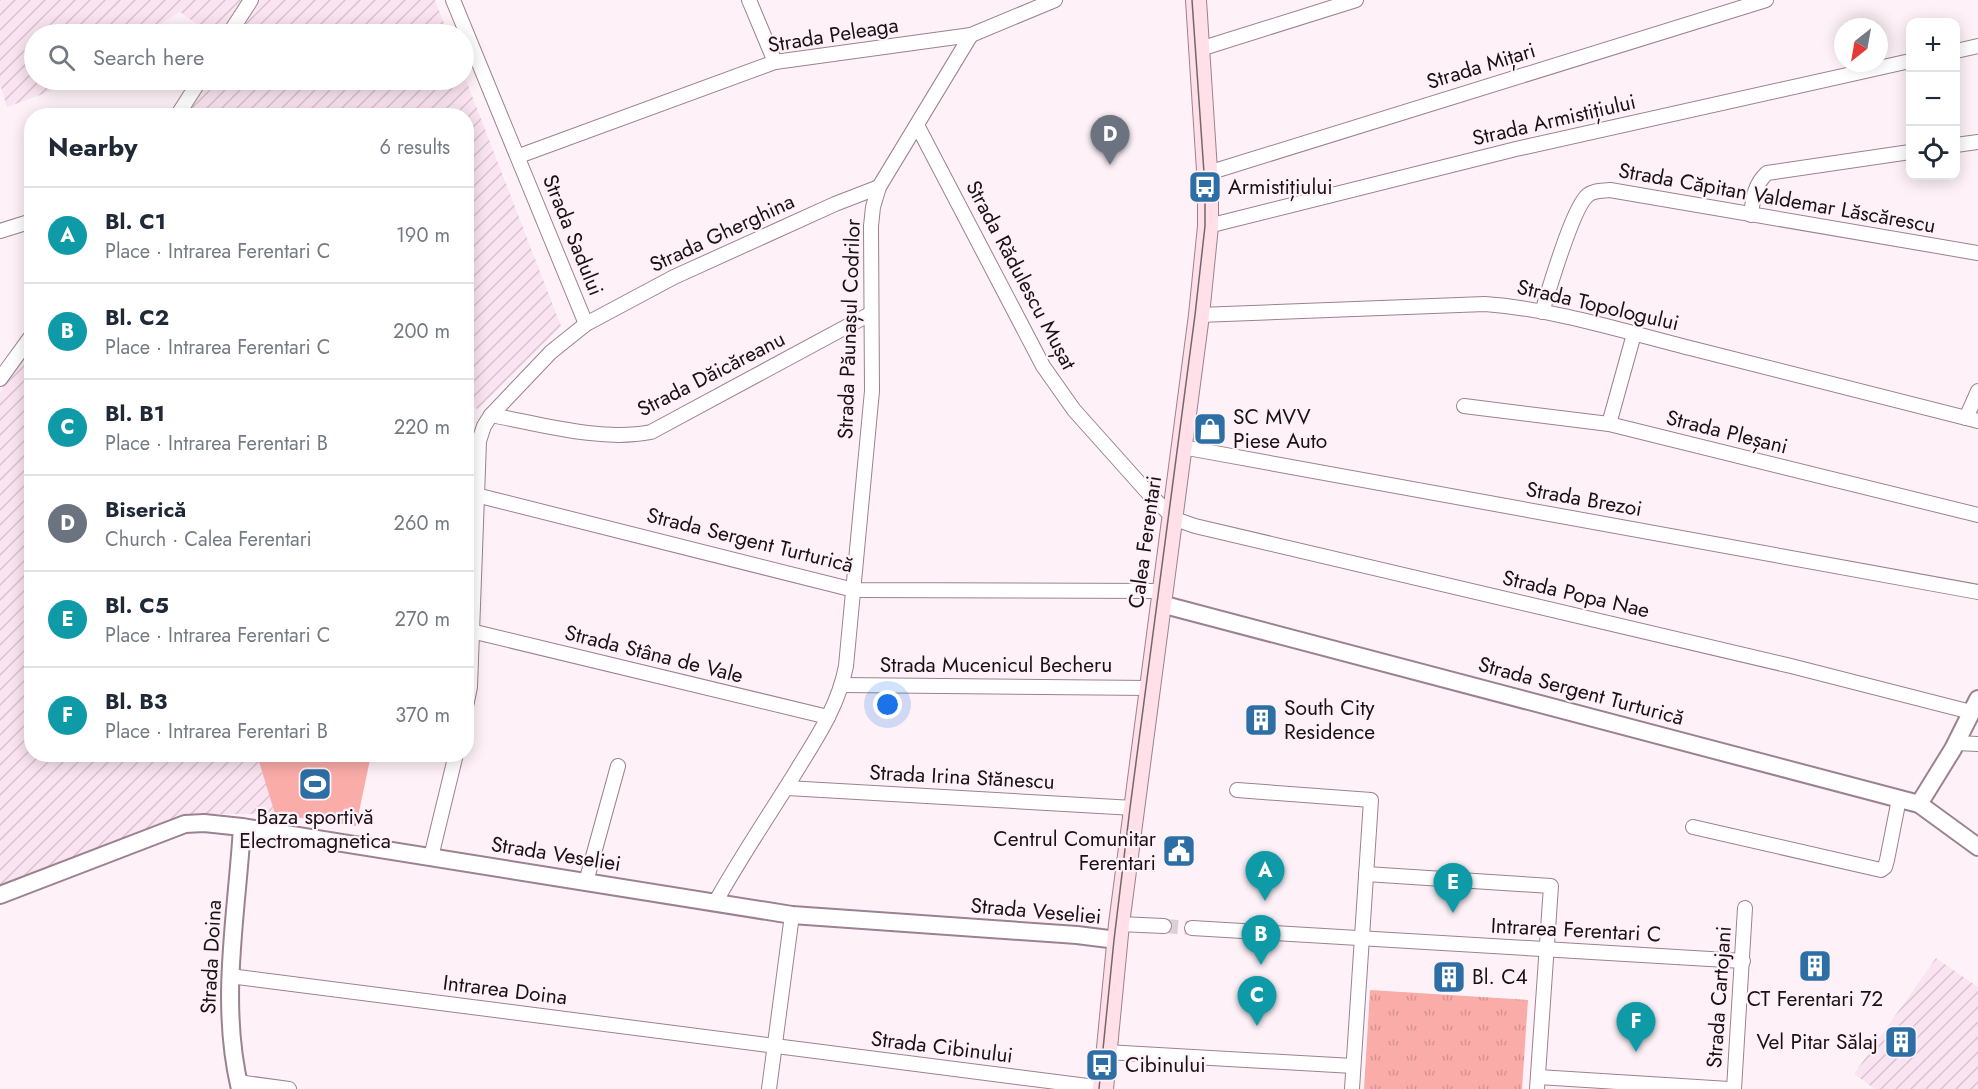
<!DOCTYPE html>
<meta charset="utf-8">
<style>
body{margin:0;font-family:Jost,sans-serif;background:#f2f2f3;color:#1f2937}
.controls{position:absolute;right:18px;top:18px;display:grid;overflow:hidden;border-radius:12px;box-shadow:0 3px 15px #0003}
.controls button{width:54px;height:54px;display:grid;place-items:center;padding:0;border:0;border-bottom:2px solid #e0e1e3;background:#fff;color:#1f2937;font:30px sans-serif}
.compass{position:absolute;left:1834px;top:18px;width:54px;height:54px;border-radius:50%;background:#fff;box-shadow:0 3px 15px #0003;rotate:211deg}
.you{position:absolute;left:888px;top:705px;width:21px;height:21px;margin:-15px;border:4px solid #fff;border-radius:50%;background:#1a73e8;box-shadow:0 0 0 9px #1a73e833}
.badge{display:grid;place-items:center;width:39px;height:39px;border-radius:50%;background:#0f766e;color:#fff;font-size:20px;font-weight:700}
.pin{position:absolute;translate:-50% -50px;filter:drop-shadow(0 2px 3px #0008)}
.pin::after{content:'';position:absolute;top:32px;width:21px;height:18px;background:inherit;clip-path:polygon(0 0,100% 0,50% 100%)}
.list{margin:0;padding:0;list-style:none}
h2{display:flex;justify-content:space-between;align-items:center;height:78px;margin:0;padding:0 24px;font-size:26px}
h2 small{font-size:20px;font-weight:400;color:#747a83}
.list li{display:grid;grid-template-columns:39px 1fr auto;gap:18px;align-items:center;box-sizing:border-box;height:96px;padding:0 24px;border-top:2px solid #e0e1e3}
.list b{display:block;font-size:22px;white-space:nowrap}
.list p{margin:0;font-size:20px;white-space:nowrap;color:#747a83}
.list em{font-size:20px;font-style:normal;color:#747a83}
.icon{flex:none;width:33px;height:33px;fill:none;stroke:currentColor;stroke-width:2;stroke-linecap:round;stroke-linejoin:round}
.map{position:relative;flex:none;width:1978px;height:1089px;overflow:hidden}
.search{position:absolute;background:#fff;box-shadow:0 3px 15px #0003;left:24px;top:24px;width:450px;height:66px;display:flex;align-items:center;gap:15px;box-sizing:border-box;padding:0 21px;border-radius:33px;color:#747a83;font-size:22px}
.panel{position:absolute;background:#fff;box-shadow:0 3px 15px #0003;left:24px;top:108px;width:450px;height:654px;border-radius:24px}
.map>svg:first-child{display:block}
.industrial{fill:url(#industrial-furrows)}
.grass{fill:#faaca8}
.park{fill:url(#park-tufts)}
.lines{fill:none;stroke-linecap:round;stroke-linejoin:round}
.minor-tunnel{stroke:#dcd0d6;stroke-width:14;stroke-dasharray:14 7;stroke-linecap:butt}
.minor-casing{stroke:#9c8190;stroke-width:16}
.tertiary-casing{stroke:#9c8190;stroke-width:20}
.secondary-casing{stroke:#9c8190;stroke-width:22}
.minor{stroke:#fff;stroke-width:14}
.tertiary{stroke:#fff;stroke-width:16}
.secondary{stroke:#ffdfe8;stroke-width:20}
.tram{stroke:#72676d;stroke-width:1.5}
.labels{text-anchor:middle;stroke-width:4.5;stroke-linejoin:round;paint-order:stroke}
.street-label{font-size:21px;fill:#1a1016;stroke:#fef2f8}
.poi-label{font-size:21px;fill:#1a1016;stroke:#fef2f8;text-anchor:start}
</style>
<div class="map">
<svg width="1978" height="1089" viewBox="0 0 1978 1089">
<defs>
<pattern id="industrial-furrows" width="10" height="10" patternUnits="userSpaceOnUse" patternTransform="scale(1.5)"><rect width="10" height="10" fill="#fbe4f1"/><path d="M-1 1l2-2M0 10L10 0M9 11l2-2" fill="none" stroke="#d7c3ce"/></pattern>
<pattern id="park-tufts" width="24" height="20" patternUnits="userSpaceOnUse" patternTransform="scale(1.5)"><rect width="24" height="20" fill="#faaca8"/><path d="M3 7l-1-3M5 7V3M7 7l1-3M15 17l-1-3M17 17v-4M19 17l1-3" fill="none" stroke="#d69390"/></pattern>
</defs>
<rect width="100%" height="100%" fill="#fef2f8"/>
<!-- industrial -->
<g class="industrial">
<path d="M0 0H435L448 34H211L180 12 144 34H34V80H73L62 87 7 107 0 85Z"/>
<path d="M464 75 561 326 478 409 467 405 466 116H170L192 80H464Z"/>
<path d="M31 342 32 754 257 755 275 814H216L0 889V393Z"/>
<path d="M1936 958 1978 987V1089H1875L1854 1074Z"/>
</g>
<!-- grass -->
<path class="grass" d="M257 755H371L356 826 275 814Z"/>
<!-- park -->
<path class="park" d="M1370 990 1528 1000 1522 1089H1364Z"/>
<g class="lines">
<!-- minor-tunnel -->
<path class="minor-tunnel" d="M1164 926 1192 928"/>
<!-- minor casing -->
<g class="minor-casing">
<g id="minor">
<path d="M453 0 586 324"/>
<path d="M749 0 775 62"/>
<path d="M229 34 251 0"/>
<path d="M1200 49 1356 0"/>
<path d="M1956 51 1978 46"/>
<path d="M177 116 200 80"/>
<path d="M917 125 1043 366 1074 410 1150 495 1175 519 1195 526 1791 666 1971 712"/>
<path d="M1956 145 1978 142"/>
<path d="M519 156 775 62 971 35 1055 0"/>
<path d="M1208 173 1766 0"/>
<path d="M1751 215C1753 199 1754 185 1767 173L1910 152"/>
<path d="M1208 226 1516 149 1910 61"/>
<path d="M0 231 32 221"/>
<path d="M1542 312C1549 290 1573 206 1588 195 1594 190 1602 191 1610 190L1978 253"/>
<path d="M1199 315 1485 304C1554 309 1623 331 1690 348 1786 372 1882 396 1978 421"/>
<path d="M0 379 32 335"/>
<path d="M1464 406 1609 424 1978 515"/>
<path d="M491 415C540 424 602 442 651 432L870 314"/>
<path d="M1966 418 1978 391"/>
<path d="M1609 424 1634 334"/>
<path d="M1182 447 1978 592"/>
<path d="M476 495 854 590 1162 591"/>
<path d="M471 631 828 717"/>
<path d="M843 685 1150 688"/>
<path d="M466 706 470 687 479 441 484 426 491 415 551 352 586 324 674 277 835 204 879 187"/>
<path d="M1956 743 1978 744"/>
<path d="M787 788 1134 808"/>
<path d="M1237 790 1371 800 1352 1089"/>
<path d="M1693 827 1881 870 1885 867 1887 860 1899 799"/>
<path d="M431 857 456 754"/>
<path d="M1366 874 1551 886 1537 1089"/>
<path d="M586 882 618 766"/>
<path d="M715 903C741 856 772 811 800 765 820 733 839 703 846 666L872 391 871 226 873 207 879 187 971 35"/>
<path d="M1119 924 1164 926"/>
<path d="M1192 928 1743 961"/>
<path d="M230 976 1103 1088"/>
<path d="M1106 1052 1353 1066"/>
<path d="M1538 1077 1729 1089"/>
<path d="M238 1082 289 1089"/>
<path d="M769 1089 792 915"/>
<path d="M1734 1089 1745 908"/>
</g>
</g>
<!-- tertiary casing -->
<g class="tertiary-casing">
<g id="tertiary">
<path d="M1161 604 1919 804 1978 847"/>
<path d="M1919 804 1953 749 1978 699"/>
<path d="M0 895 185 824 204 823 242 827 792 915 1077 935 1117 940"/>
<path d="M240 1089C219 1002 237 914 242 827"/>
</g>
</g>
<!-- secondary casing -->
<g class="secondary-casing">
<path id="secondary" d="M1103 1089 1119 924 1199 315 1208 226V186L1196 0"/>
</g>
<!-- minor -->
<use href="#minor" class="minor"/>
<!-- tertiary -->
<use href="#tertiary" class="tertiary"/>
<!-- secondary -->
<use href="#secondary" class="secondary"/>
<!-- tram -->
<path class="tram" d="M1099 1089 1114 940 1130 808 1195 315 1205 226V187L1192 0"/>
</g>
<!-- icons -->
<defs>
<g id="bus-square" transform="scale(1.725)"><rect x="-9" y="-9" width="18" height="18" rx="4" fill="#2d6ea4" stroke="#fef2f8"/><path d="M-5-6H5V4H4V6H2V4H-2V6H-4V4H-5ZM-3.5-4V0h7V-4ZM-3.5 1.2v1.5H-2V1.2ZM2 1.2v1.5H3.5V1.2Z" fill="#fff"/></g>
<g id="shop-square" transform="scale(1.725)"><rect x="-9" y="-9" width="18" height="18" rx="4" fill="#2d6ea4" stroke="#fef2f8"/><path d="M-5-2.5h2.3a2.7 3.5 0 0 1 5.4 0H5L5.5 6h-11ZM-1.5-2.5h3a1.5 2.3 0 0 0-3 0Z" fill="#fff"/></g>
<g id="building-square" transform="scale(1.725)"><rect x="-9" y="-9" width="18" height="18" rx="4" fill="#2d6ea4" stroke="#fef2f8"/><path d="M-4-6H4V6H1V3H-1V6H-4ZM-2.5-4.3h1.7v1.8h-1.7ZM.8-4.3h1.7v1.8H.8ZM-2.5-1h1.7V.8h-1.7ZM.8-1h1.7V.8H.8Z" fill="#fff"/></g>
<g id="stadium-square" transform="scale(1.725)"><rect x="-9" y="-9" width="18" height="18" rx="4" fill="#2d6ea4" stroke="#fef2f8"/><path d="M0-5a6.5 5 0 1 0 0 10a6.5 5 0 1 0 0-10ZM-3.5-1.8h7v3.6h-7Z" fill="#fff"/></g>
<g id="civic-square" transform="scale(1.725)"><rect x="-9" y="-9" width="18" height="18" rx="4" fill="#2d6ea4" stroke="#fef2f8"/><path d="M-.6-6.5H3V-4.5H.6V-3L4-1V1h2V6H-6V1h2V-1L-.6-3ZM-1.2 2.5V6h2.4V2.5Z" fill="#fff"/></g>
</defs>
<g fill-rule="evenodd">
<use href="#bus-square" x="1205" y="187"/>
<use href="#shop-square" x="1210" y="429"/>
<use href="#building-square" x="1261" y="720"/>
<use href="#stadium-square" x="315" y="784"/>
<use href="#civic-square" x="1179" y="851"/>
<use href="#building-square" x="1815" y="966"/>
<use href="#building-square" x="1449" y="977"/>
<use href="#building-square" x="1901" y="1042"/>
<use href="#bus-square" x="1102" y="1065"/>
</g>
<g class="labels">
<!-- street labels -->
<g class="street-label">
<text transform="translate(833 35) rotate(-9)" y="7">Strada Peleaga</text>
<text transform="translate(1481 66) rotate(-17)" y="7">Strada Mițari</text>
<text transform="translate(1554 120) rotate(-13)" y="7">Strada Armistițiului</text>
<text transform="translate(1777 198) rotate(10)" y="7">Strada Căpitan Valdemar Lăscărescu</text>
<text transform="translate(722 233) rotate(-25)" y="7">Strada Gherghina</text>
<text transform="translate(573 235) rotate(68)" y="7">Strada Sadului</text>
<text transform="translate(1021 275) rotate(62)" y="7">Strada Rădulescu Mușat</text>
<text transform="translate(1598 305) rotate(13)" y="7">Strada Topologului</text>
<text transform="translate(849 329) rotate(-88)" y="7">Strada Păunașul Codrilor</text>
<text transform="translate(711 374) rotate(-27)" y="7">Strada Dăicăreanu</text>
<text transform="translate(1727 432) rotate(14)" y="7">Strada Pleșani</text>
<text transform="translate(1584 499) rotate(10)" y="7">Strada Brezoi</text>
<text transform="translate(750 540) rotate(14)" y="7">Strada Sergent Turturică</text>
<text transform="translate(1145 542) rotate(-82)" y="7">Calea Ferentari</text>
<text transform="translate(1576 594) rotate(13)" y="7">Strada Popa Nae</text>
<text transform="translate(654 654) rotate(14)" y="7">Strada Stâna de Vale</text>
<text x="996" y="672">Strada Mucenicul Becheru</text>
<text transform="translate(1581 691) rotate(15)" y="7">Strada Sergent Turturică</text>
<text transform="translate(962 777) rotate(3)" y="7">Strada Irina Stănescu</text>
<text transform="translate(556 854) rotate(9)" y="7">Strada Veseliei</text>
<text transform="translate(1036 911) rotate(5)" y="7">Strada Veseliei</text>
<text transform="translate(1576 930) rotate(3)" y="7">Intrarea Ferentari C</text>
<text transform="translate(211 957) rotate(-87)" y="7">Strada Doina</text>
<text transform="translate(505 990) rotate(7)" y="7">Intrarea Doina</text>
<text transform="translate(1719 997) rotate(-86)" y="7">Strada Cartojani</text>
<text transform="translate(942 1047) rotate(7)" y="7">Strada Cibinului</text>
</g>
<!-- poi labels -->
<g class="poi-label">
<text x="1228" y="194">Armistițiului</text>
<text x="1233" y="424">SC MVV<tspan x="1233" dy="24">Piese Auto</tspan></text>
<text x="1284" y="715">South City<tspan x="1284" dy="24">Residence</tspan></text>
<text x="315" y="824" text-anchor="middle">Baza sportivă<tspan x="315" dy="24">Electromagnetica</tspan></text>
<text x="1156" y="846" text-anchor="end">Centrul Comunitar<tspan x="1156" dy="24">Ferentari</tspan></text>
<text x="1472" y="984">Bl. C4</text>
<text x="1815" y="1006" text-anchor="middle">CT Ferentari 72</text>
<text x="1878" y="1049" text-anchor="end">Vel Pitar Sălaj</text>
<text x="1125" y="1072">Cibinului</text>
</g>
</g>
</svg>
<div class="controls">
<button>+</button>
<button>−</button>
<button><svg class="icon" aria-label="locate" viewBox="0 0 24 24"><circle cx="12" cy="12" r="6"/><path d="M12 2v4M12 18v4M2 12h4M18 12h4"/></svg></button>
</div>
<svg class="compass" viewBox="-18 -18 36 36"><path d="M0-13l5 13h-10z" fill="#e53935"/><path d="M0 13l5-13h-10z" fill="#747a83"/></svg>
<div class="you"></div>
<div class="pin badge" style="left:1265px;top:901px;background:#0f9aa8">A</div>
<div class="pin badge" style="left:1261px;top:965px;background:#0f9aa8">B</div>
<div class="pin badge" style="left:1257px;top:1026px;background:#0f9aa8">C</div>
<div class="pin badge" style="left:1110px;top:165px;background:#6b7280">D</div>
<div class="pin badge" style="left:1453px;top:913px;background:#0f9aa8">E</div>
<div class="pin badge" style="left:1636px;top:1052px;background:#0f9aa8">F</div>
<div class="search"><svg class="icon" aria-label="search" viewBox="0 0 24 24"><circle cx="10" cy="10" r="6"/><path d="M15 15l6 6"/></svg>Search here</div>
<section class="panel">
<h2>Nearby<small>6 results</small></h2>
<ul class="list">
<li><span class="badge" style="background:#0f9aa8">A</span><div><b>Bl. C1</b><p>Place · Intrarea Ferentari C</p></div><em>190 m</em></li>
<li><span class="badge" style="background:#0f9aa8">B</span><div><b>Bl. C2</b><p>Place · Intrarea Ferentari C</p></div><em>200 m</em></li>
<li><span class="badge" style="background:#0f9aa8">C</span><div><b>Bl. B1</b><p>Place · Intrarea Ferentari B</p></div><em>220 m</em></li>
<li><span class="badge" style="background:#6b7280">D</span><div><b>Biserică</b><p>Church · Calea Ferentari</p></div><em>260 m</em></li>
<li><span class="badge" style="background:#0f9aa8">E</span><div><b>Bl. C5</b><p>Place · Intrarea Ferentari C</p></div><em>270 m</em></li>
<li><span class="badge" style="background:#0f9aa8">F</span><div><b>Bl. B3</b><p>Place · Intrarea Ferentari B</p></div><em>370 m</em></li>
</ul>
</section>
</div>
